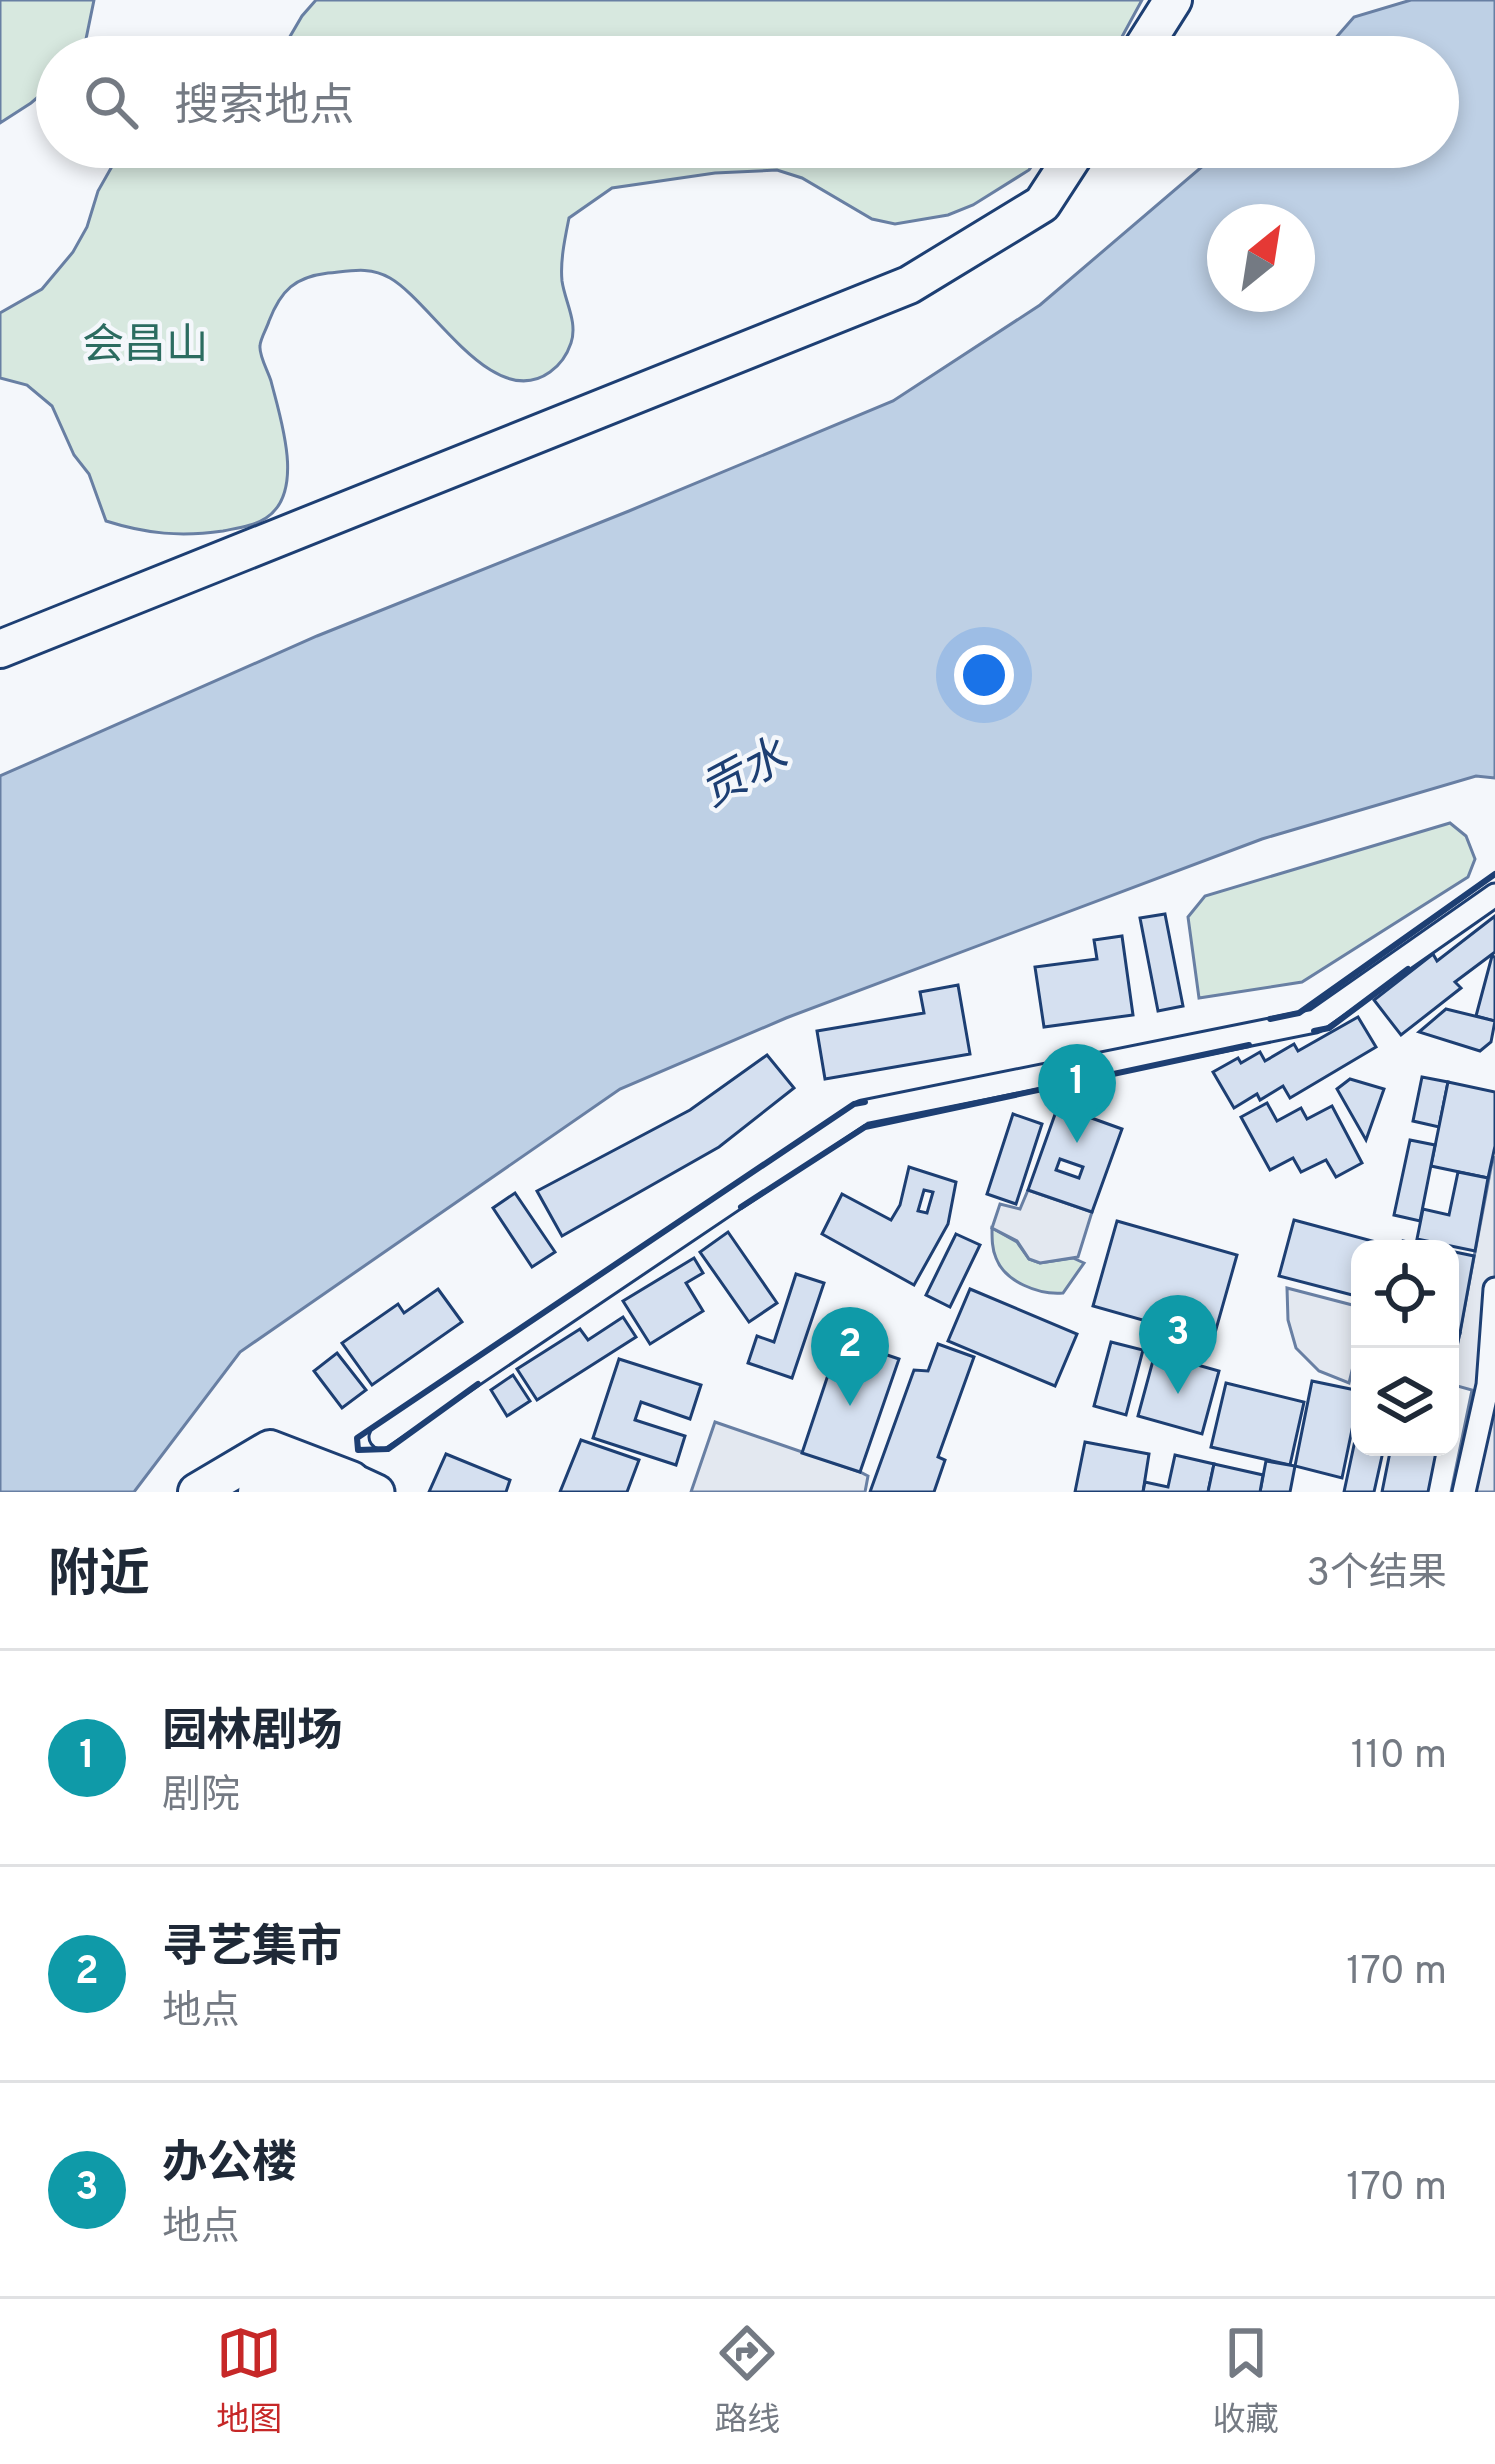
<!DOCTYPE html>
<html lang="zh">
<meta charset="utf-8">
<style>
body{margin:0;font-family:Overpass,"Noto Sans SC",sans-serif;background:#f6f6f7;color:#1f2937}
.controls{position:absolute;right:36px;bottom:36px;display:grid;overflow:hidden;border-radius:24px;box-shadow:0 6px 18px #0003}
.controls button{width:108px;height:108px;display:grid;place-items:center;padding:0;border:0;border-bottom:3px solid #e0e1e3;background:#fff;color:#1f2937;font:60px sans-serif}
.compass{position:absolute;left:1207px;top:204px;width:108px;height:108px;border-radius:50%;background:#fff;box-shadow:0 6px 18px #0003;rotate:30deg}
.you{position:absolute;left:984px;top:675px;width:42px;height:42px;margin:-30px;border:9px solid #fff;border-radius:50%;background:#1a73e8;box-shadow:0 0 0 18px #1a73e833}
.badge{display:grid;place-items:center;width:78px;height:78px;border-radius:50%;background:#c62828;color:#fff;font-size:39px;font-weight:700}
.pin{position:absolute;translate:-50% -99px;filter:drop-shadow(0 3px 6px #0008)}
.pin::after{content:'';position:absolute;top:63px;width:42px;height:36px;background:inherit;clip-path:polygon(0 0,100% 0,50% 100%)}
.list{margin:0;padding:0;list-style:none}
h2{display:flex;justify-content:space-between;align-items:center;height:156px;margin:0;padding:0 48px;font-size:51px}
h2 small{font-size:39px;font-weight:400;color:#747a83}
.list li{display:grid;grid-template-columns:78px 1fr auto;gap:36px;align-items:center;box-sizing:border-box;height:216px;padding:0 48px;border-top:3px solid #e0e1e3}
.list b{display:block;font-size:45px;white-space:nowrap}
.list p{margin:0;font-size:39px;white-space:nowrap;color:#747a83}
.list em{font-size:39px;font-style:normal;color:#747a83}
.icon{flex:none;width:66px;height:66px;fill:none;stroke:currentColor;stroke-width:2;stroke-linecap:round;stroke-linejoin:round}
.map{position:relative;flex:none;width:1495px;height:1492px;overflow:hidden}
.search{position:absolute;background:#fff;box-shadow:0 6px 18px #0003;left:36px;right:36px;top:36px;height:132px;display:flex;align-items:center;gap:30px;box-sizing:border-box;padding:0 42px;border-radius:66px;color:#747a83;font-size:45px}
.sheet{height:804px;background:#fff}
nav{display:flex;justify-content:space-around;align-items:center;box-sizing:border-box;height:168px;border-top:3px solid #e0e1e3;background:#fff;font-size:33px;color:#747a83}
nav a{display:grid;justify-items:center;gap:6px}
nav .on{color:#c62828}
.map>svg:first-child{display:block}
.green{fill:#d7e8df;stroke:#687fa3;stroke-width:3}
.parking{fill:#e3e8f0;stroke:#687fa3;stroke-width:3}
.water{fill:#bed0e5;stroke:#687fa3;stroke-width:3;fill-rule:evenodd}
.building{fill:#d5e0f0;stroke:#1d3f73;stroke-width:3;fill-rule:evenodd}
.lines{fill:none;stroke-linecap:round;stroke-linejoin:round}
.pedestrian-casing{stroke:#1d3f73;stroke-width:27}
.tertiary-casing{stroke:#1d3f73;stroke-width:39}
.secondary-casing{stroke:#1d3f73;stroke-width:42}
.pedestrian{stroke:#f4f7fb;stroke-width:21}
.tertiary{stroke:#f4f7fb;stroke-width:33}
.secondary{stroke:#f4f7fb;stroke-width:36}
.wall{stroke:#1d3f73;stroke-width:6}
.labels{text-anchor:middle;stroke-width:9;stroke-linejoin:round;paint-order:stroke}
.park-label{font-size:42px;fill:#2c6c60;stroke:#f4f7fb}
.water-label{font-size:45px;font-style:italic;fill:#1d3f73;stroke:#f4f7fb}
</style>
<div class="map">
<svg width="1495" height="1492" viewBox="0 0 1495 1492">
<rect width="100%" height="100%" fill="#f4f7fb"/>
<!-- green -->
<g class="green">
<path d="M0 0H94L86 39 76 57H57V81L31 103 0 123Z"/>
<path d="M316 0H1142L1111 57H278L302 16Z"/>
<path d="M123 147H1046L1029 170 973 205 948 215 895 224 872 219 802 178 777 170 715 173 612 188 569 218C565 238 560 261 562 281 565 302 578 322 571 343 567 355 560 365 550 372 493 413 432 302 390 278 370 266 350 271 328 273 295 277 281 290 269 321 267 328 260 339 260 346 259 356 268 371 271 381 280 417 306 492 266 518 254 526 237 528 223 531 181 537 147 534 106 521L89 474 74 455 52 406 27 385 0 378V313L42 289 73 252 87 227 98 191Z"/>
<path d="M1450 823 1466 836 1475 859 1468 877 1302 982 1199 998 1188 917 1205 896Z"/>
<path d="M992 1228 1017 1242 1029 1259 1040 1263 1073 1258 1084 1263 1063 1293C1039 1295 1005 1282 996 1258 992 1249 992 1239 992 1228Z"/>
</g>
<!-- parking -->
<g class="parking">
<path d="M1493 1157 1495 1158V1492H1451L1472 1390 1450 1384Z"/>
<path d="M1028 1190 1092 1212 1078 1257 1040 1263 1029 1259 1017 1241 992 1228 1000 1204 1020 1209Z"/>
<path d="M1287 1288 1360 1307V1337L1349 1383 1319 1371 1296 1348 1288 1320Z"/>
<path d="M715 1422 860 1472 868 1476 865 1492H691Z"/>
</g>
<!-- water -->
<path class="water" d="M1411 0H1495V778L1476 776 1262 839 786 1018 620 1089 240 1352 134 1492H0V776L317 636 629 511 893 401 1040 305 1225 147H1438V57H1319L1354 17ZM1225 222H1297V294H1225Z"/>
<!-- building -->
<g class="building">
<path d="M1165 914 1183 1006 1158 1011 1140 918Z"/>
<path d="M1495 916V952L1455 982 1461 988 1401 1035 1374 1000 1433 954 1437 961Z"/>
<path d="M1122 936 1133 1015 1044 1027 1035 967 1097 959 1094 940Z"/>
<path d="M1492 956 1495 957V1021L1476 1016Z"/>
<path d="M958 985 970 1054 825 1079 817 1031 924 1013 920 992Z"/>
<path d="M1446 1009 1495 1021 1491 1042 1480 1051 1419 1032Z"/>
<path d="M1358 1017 1376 1047 1290 1098 1283 1086 1260 1100 1257 1094 1234 1108 1213 1072 1238 1058 1241 1063 1260 1052 1265 1061 1294 1044 1298 1051Z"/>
<path d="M767 1055 794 1088 719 1147 562 1236 537 1191 690 1110Z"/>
<path d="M1422 1077 1448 1082 1439 1127 1413 1121Z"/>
<path d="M1350 1079 1384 1089 1366 1140 1337 1089Z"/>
<path d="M1448 1082 1495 1092V1146L1488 1178 1431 1166Z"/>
<path d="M1267 1103 1277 1121 1301 1108 1307 1119 1332 1106 1362 1163 1336 1177 1326 1160 1301 1172 1293 1158 1270 1170 1241 1117Z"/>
<path d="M1058 1106 1122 1129 1092 1212 1028 1190ZM1060 1159 1083 1167 1079 1178 1056 1170Z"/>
<path d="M1013 1114 1042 1124 1016 1204 987 1194Z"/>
<path d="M1410 1140 1435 1145 1420 1221 1394 1215Z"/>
<path d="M909 1167 956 1182 948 1224 914 1285 822 1234 842 1194 891 1220 900 1205ZM924 1190 933 1192 927 1213 918 1211Z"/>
<path d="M1458 1172 1488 1178 1475 1251 1417 1239 1423 1209 1449 1215Z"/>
<path d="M515 1193 555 1252 532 1267 493 1208Z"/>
<path d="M1294 1220 1376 1242 1374 1249H1360V1297L1279 1276Z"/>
<path d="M1117 1221 1237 1255 1213 1340 1093 1306Z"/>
<path d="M728 1232 777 1303 749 1322 700 1252Z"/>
<path d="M956 1234 980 1245 950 1307 926 1295Z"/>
<path d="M1403 1241 1440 1249H1401Z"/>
<path d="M1450 1251 1474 1256 1460 1333 1450 1330Z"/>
<path d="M694 1258 703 1273 686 1283 703 1311 650 1344 623 1301Z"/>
<path d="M796 1274 824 1283 792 1378 748 1363 757 1336 774 1342Z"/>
<path d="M438 1289 462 1322 372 1385 342 1343 398 1304 404 1313Z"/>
<path d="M970 1289 1077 1334 1055 1386 948 1341Z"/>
<path d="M623 1317 636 1337 537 1400 517 1369 580 1329 588 1340Z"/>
<path d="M1450 1330 1460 1333 1453 1363H1450Z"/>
<path d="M840 1339 899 1359 860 1472 802 1453Z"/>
<path d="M1111 1342 1143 1350 1126 1415 1094 1406Z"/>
<path d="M938 1344 974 1357 938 1457 945 1460 934 1492H870L914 1370 928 1371Z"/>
<path d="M337 1353 366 1390 342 1408 314 1371Z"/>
<path d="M1155 1353 1219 1371 1202 1434 1138 1416Z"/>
<path d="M619 1359 701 1385 690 1419 641 1402 635 1420 685 1436 676 1465 593 1438Z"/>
<path d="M513 1375 530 1401 507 1416 491 1390Z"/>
<path d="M1312 1381 1360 1391 1342 1478 1295 1466Z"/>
<path d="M1226 1383 1304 1402 1290 1465 1211 1447Z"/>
<path d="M1360 1417V1447H1384L1374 1492H1344Z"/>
<path d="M581 1440 639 1460 627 1492H560Z"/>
<path d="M1085 1442 1149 1454 1143 1492H1075Z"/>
<path d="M1391 1447H1437L1428 1492H1382Z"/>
<path d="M446 1454 510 1480 506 1492H429Z"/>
<path d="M1175 1455 1214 1464 1208 1492H1143L1145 1482 1168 1487Z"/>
<path d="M1266 1461 1295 1466 1290 1492H1260Z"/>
<path d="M1214 1464 1263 1475 1260 1492H1208Z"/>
</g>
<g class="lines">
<!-- pedestrian casing -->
<g class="pedestrian-casing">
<g id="pedestrian">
<path d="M381 1437 863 1112 1315 1021 1495 895"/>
<path d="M1464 1492 1488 1385 1495 1289"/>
</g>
</g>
<!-- tertiary casing -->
<g class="tertiary-casing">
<path id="tertiary" d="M351 1480 377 1492"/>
</g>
<!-- secondary casing -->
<g class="secondary-casing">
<g id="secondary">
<path d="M1137 57 1173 0"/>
<path d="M0 649 909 285 1042 204 1079 147"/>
<path d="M197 1492 270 1449 351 1480"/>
<path d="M257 1492 275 1482 329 1481"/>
</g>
</g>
<!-- pedestrian -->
<use href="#pedestrian" class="pedestrian"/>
<!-- tertiary -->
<use href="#tertiary" class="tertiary"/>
<!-- secondary -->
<use href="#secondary" class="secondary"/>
<!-- wall -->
<g class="wall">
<path d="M1270 1019 1299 1013 1495 874"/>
<path d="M1314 1031 1329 1028 1408 969"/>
<path d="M741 1207 865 1127 1249 1045"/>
<path d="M478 1384 388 1449 358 1450 357 1438 854 1104 865 1102"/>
</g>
</g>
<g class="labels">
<!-- park labels -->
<g class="park-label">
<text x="145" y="358">会昌山</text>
</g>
<!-- water labels -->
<g class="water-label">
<text transform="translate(743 772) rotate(-28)" y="16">贡水</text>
</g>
</g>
</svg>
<div class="controls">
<button><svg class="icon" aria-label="locate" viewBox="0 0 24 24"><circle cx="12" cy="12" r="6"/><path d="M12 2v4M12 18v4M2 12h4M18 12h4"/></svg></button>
<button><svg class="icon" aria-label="layers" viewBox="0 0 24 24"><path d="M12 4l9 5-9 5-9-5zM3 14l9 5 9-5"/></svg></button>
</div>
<svg class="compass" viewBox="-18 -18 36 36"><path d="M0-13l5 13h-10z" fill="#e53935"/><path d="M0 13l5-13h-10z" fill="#747a83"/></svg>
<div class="you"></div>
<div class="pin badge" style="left:1077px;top:1143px;background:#0f9aa8">1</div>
<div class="pin badge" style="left:850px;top:1406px;background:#0f9aa8">2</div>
<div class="pin badge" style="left:1178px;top:1394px;background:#0f9aa8">3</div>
<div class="search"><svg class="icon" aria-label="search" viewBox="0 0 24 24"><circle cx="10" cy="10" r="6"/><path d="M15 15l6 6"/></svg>搜索地点</div>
</div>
<section class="sheet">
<h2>附近<small>3个结果</small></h2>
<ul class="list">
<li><span class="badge" style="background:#0f9aa8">1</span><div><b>园林剧场</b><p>剧院</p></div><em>110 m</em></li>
<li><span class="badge" style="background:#0f9aa8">2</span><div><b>寻艺集市</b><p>地点</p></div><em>170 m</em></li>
<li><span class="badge" style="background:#0f9aa8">3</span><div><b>办公楼</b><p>地点</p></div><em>170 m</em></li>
</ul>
</section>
<nav>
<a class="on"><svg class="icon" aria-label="map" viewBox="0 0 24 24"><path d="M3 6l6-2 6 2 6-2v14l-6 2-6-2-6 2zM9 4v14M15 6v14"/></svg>地图</a>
<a><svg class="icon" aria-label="directions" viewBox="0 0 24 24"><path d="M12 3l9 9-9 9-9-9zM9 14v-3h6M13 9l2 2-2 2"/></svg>路线</a>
<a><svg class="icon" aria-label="saved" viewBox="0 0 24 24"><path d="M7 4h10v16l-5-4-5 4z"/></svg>收藏</a>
</nav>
